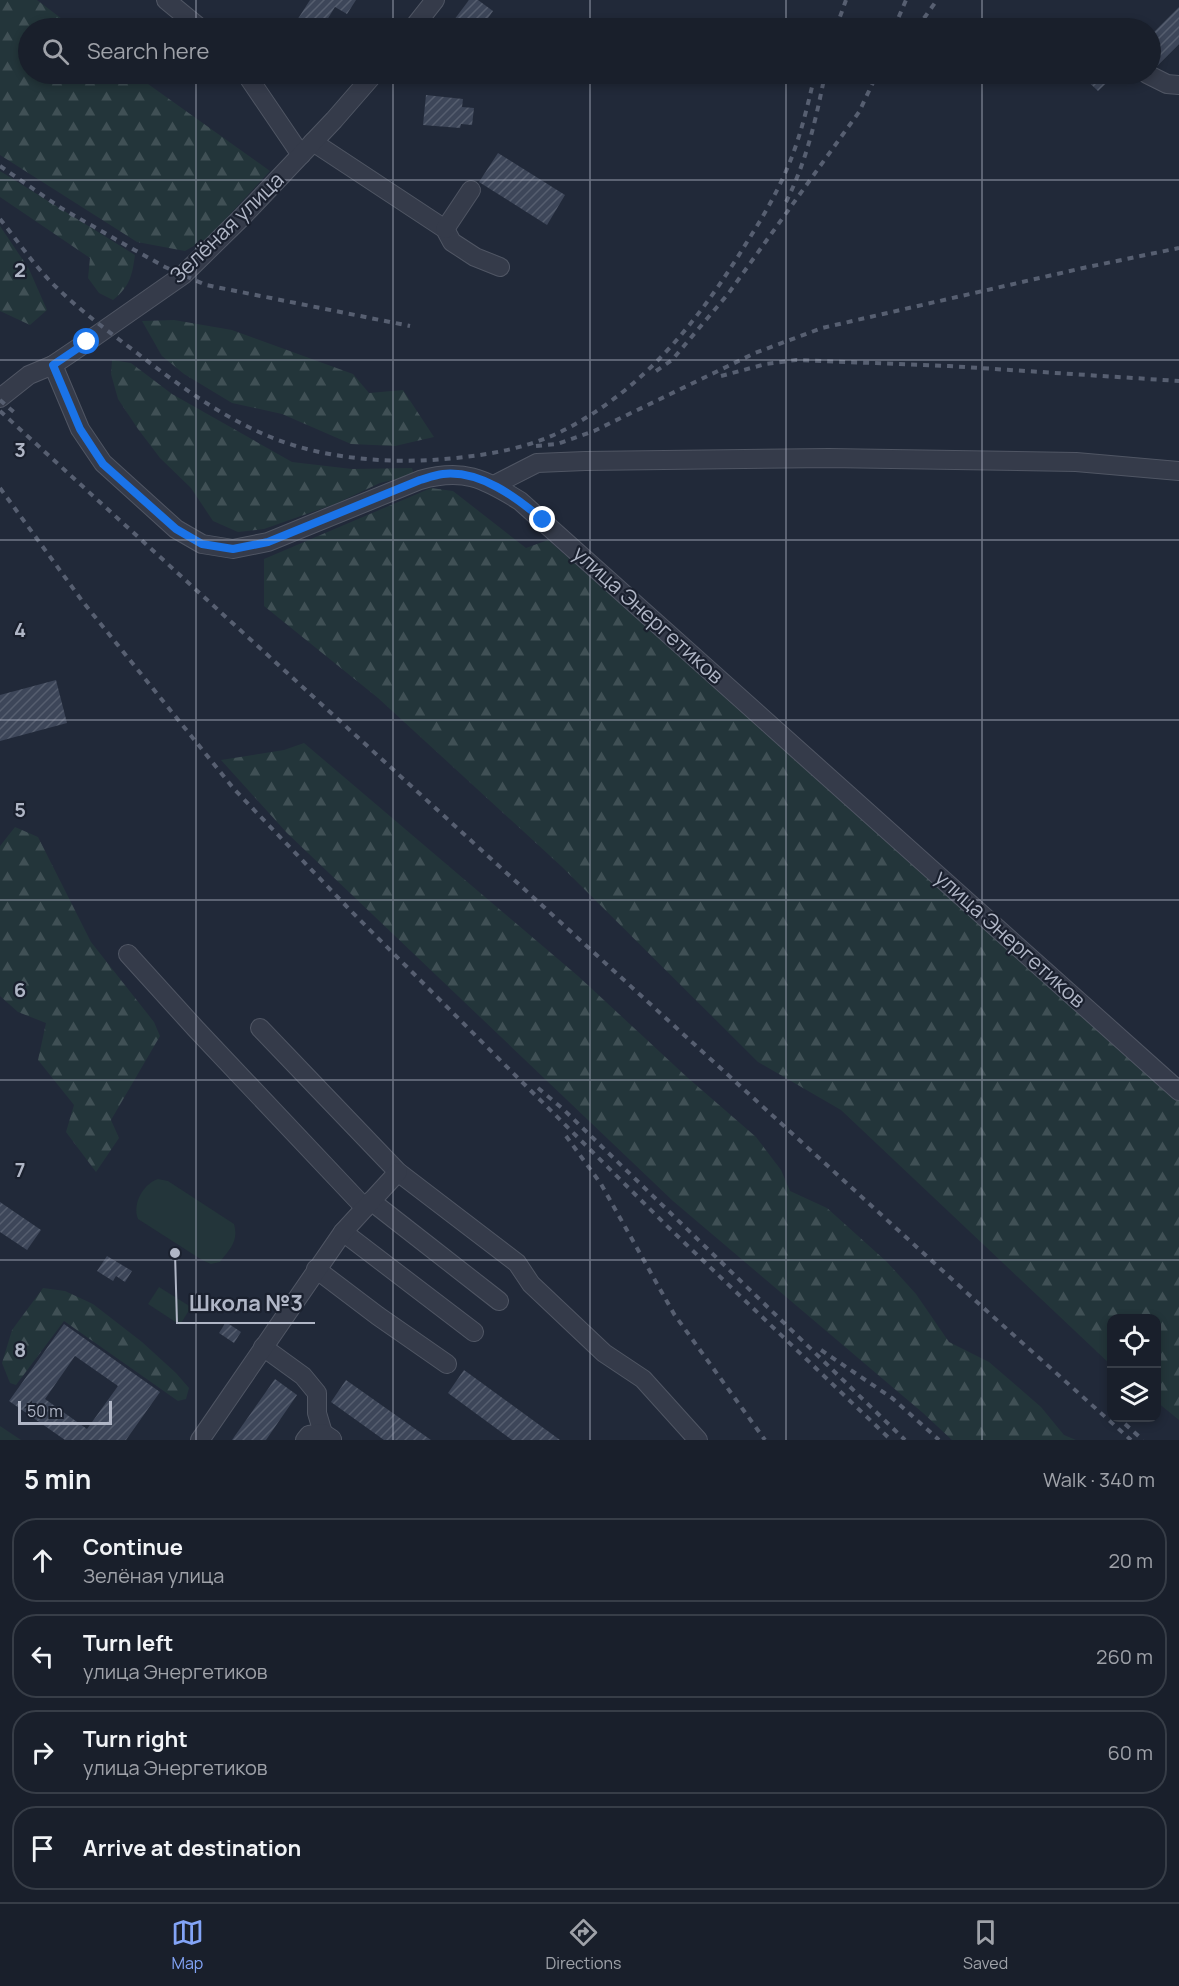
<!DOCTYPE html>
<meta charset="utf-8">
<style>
body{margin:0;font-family:Manrope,sans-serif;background:#262c37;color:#f1f3f6}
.controls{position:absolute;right:18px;bottom:18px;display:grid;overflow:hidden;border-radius:12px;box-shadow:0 3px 9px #0003}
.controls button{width:54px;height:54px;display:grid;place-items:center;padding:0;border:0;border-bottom:2px solid #373d47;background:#191f2b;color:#f1f3f6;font:30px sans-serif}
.scale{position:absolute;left:18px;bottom:15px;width:94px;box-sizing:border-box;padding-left:6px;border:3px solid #b0b6c6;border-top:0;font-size:16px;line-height:21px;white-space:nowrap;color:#b0b6c6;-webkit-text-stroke:4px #1a202e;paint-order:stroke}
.stop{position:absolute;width:18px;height:18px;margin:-14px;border:4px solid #1a73e8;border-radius:50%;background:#fff}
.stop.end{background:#1a73e8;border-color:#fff;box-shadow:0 2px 6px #0008}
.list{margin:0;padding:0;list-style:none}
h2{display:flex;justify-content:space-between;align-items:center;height:78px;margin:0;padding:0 24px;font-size:26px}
h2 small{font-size:20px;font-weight:400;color:#9fa2a9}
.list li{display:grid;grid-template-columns:39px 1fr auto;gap:18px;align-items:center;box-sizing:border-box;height:84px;margin:0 12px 12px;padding:0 12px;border:2px solid #373d47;border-radius:24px}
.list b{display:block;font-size:22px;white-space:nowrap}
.list p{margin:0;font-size:20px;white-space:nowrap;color:#9fa2a9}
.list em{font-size:20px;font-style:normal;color:#9fa2a9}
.icon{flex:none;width:33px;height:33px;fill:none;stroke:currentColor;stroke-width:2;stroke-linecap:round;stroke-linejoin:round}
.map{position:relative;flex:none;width:1179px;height:1440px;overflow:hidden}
.search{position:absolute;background:#191f2b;box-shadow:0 3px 9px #0003;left:18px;right:18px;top:18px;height:66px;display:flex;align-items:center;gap:15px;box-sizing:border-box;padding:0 21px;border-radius:33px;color:#9fa2a9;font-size:22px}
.sheet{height:462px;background:#191f2b}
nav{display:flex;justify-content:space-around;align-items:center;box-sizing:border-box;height:84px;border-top:2px solid #373d47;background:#191f2b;font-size:16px;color:#9fa2a9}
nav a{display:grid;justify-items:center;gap:3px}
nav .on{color:#83a4f7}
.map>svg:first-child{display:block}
.green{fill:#23353a}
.forest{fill:url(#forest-firs)}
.building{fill:url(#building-hatch);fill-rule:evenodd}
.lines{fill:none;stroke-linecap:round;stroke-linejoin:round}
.minor-casing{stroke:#505664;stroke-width:20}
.minor{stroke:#353b4a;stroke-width:18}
.rail{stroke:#575f71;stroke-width:4;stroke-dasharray:6 6;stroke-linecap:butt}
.route{stroke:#1a73e8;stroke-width:8}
.grid{fill:none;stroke:#b0b6c6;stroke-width:1.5;stroke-opacity:0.55}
.labels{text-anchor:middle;stroke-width:4.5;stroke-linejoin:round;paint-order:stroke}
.street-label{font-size:21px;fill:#b0b6c6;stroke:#1a202e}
.grid-label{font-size:20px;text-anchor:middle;font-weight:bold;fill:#b0b6c6;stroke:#1a202e;stroke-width:4.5;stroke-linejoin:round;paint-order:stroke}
.leader{fill:none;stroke:#b0b6c6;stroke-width:2}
.callout-dot{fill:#b0b6c6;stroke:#1a202e;stroke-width:2}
.callout-label{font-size:22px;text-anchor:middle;font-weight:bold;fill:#b0b6c6;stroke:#1a202e;stroke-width:4.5;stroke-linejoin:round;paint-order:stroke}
</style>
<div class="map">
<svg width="1179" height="1440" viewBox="0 0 1179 1440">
<defs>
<pattern id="forest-firs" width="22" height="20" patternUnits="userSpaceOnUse" patternTransform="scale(1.5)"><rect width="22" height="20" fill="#23353a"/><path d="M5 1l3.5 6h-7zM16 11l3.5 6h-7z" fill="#405055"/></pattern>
<pattern id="building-hatch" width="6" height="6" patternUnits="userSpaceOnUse" patternTransform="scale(1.5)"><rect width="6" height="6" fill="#3d4659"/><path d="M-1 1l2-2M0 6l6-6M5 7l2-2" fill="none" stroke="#565e6f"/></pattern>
</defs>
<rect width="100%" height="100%" fill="#212939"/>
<!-- green -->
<g class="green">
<path d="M158 1179 168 1181 234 1224C239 1241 230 1249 220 1262L211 1264 202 1260 138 1219C132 1204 143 1184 158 1179Z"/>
<path d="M159 1287 191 1307 180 1325 148 1304Z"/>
</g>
<!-- forest -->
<g class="forest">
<path d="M0 0H37L74 28H28V74H134L270 171 208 238 185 251 137 242 0 155Z"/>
<path d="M0 171 135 255C132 276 130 286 113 300L99 293 88 278 90 258 0 197Z"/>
<path d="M0 226 29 269 47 310 30 325 0 311Z"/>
<path d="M174 320 232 330 353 374 369 393 403 390 434 437 395 446 351 444 282 414 232 403 184 374 162 356 142 321Z"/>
<path d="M112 360 131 363 172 394 292 462 352 469 412 468 414 475 380 483 335 504 264 529 238 532 213 521 191 488 160 458 138 429 118 399 111 374Z"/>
<path d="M431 488 453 491 526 548 548 540 965 906 1179 1100V1420L1157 1402 1156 1318H1112L1111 1365 841 1110 758 1062 561 866 378 698 264 606V559Z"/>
<path d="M304 743 578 976 688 1078 756 1137 781 1170 790 1191 827 1208 887 1262 916 1294 949 1342 989 1362 1041 1407 1064 1435 1076 1440H952L923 1413 673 1201 287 833 221 760 284 750Z"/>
<path d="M15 827 38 837 91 942 154 1022 160 1036 111 1120 119 1138 96 1172 66 1132 74 1105 38 1060 46 1023 18 1012 0 996V846Z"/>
<path d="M43 1288 65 1291 93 1304 142 1342 176 1373 189 1388 186 1399 178 1401 64 1321 16 1385 10 1383 2 1363 12 1330Z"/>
<path d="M0 1426 21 1440H0Z"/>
</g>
<!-- building -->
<g class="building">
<path d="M310 0H356L347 14 335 7 322 28H292Z"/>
<path d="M469 0H478L493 11 481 28H448Z"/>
<path d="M1179 7V44L1157 66 1150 64V36Z"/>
<path d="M1080 74H1116L1098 91Z"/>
<path d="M426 95 463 99 462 107 474 108 472 125 461 124 460 128 423 125Z"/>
<path d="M498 153 565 195 547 225 479 182Z"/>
<path d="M56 680 67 723 0 741V695Z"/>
<path d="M0 1202 41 1230 27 1250 0 1232Z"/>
<path d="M107 1256 132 1271 125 1282 116 1276 113 1281 97 1271Z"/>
<path d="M226 1322 241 1332 234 1343 219 1333Z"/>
<path d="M64 1324 160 1392 126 1440H65L9 1401ZM75 1356 118 1386 87 1429 45 1399Z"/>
<path d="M464 1370 560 1440H512L448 1393Z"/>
<path d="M275 1379 297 1395 266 1440H232Z"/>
<path d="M346 1380 431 1440H384L331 1402Z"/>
</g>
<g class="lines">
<!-- minor casing -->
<g class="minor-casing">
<g id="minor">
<path d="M166 0 200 28"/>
<path d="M413 28 435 0"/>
<path d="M246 74 301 155"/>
<path d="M1147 74 1167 84 1179 85"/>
<path d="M313 142 445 229 452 242 475 257 500 267"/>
<path d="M445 229 471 190"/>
<path d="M53 365 80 429 103 463 176 529 202 544 233 549 268 542 420 480C463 468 483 478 520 501L1179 1091"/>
<path d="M0 398 29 375 53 365 87 342 183 275 242 217 334 120 374 74"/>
<path d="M494 485 537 463 585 461 829 458 1076 462 1179 471"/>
<path d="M128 954 196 1029 365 1208"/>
<path d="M260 1028 398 1172 517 1263 531 1284 604 1353 643 1379 698 1440"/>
<path d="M371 1201 499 1301"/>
<path d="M343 1232 474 1332"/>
<path d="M316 1269 378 1316 447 1364"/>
<path d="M263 1347 303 1376 317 1393V1413L323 1433"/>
<path d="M200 1440 343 1232 398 1172"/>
<path d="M305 1440 309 1435 323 1433 332 1439"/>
</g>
</g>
<!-- minor -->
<use href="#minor" class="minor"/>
<!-- rail -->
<g class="rail">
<path d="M836 28 846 0"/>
<path d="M894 28 906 0"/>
<path d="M917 28 937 0"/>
<path d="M0 166 61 208 131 248 165 267 206 285 410 326"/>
<path d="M786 202C807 160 816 119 825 74"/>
<path d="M0 219C17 240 33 264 52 283 77 308 105 329 133 350 176 383 218 415 268 436 318 457 377 463 431 460 478 457 528 450 570 427 649 384 701 317 747 242 763 217 778 191 789 164 801 135 808 104 815 74"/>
<path d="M656 371 672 360 728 294 859 112 877 74"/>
<path d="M721 376 766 364 796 360 949 366 1179 381"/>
<path d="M0 400 16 414"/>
<path d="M0 411 989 1313 1131 1440"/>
<path d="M536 446 557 444 594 431 755 353 822 328 1083 268 1179 248"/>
<path d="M0 488 83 602 234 789 351 911 512 1072 669 1228 891 1440"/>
<path d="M538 1088 563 1109 905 1440"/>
<path d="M566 1136 601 1184 674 1314 765 1440"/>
<path d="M821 1350 892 1398 939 1440"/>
<path d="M1125 1424 1143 1440"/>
</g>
</g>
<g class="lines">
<!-- route -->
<path class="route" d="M87 342 53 365 80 429 103 464 176 529 202 544 233 549 268 542 420 480C427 478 435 475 443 474 480 470 516 497 543 520"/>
</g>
<!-- grid -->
<path class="grid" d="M196 0V28M393 0V28M590 0V28M786 0V28M982 0V28M196 74V1440M393 74V1440M590 74V1440M786 74V1440M982 74V1440M0 180H1179M0 360H1179M0 540H1179M0 720H1179M0 900H1179M0 1080H1179M0 1260H1179"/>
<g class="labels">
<!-- street labels -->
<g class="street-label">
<text transform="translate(227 228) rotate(-44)" y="7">Зелёная улица</text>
<text transform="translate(648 615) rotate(42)" y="7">улица Энергетиков</text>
<text transform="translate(1010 939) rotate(42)" y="7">улица Энергетиков</text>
</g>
</g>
<g class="grid-label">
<text x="20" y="277">2</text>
<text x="20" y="457">3</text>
<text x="20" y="637">4</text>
<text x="20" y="817">5</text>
<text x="20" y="997">6</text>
<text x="20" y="1177">7</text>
<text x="20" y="1357">8</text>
</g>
<!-- callouts -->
<path class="leader" d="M175 1253L177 1323H315"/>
<circle class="callout-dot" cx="175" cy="1253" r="6"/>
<g class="callout-label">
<text x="246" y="1311">Школа №3</text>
</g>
</svg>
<div class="controls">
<button><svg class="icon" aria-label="locate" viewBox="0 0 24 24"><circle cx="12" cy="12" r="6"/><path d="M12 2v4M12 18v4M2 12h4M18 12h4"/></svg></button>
<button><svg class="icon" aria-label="layers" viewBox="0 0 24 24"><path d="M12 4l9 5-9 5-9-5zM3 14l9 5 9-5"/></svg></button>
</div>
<div class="scale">50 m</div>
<div class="stop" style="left:87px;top:342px"></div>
<div class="stop end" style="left:543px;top:520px"></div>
<div class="search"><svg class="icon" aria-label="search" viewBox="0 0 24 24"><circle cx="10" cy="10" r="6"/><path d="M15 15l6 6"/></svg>Search here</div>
</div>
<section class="sheet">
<h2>5 min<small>Walk · 340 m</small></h2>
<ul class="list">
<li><svg class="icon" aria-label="ahead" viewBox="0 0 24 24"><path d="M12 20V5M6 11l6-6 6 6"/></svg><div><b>Continue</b><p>Зелёная улица</p></div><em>20 m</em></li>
<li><svg class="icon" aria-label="left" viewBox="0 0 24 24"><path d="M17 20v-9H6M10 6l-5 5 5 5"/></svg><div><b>Turn left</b><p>улица Энергетиков</p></div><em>260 m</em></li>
<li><svg class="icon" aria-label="right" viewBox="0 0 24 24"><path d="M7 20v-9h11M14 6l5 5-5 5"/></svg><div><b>Turn right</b><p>улица Энергетиков</p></div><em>60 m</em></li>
<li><svg class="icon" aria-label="arrive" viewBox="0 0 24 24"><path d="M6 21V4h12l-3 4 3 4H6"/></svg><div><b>Arrive at destination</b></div></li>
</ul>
</section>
<nav>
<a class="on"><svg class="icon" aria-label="map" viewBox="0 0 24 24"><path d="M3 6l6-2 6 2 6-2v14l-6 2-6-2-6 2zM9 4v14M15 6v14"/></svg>Map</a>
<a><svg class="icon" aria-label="directions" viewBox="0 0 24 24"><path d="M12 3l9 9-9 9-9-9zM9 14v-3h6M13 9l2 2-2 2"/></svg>Directions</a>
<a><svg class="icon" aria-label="saved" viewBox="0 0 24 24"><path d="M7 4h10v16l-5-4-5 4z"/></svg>Saved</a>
</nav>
